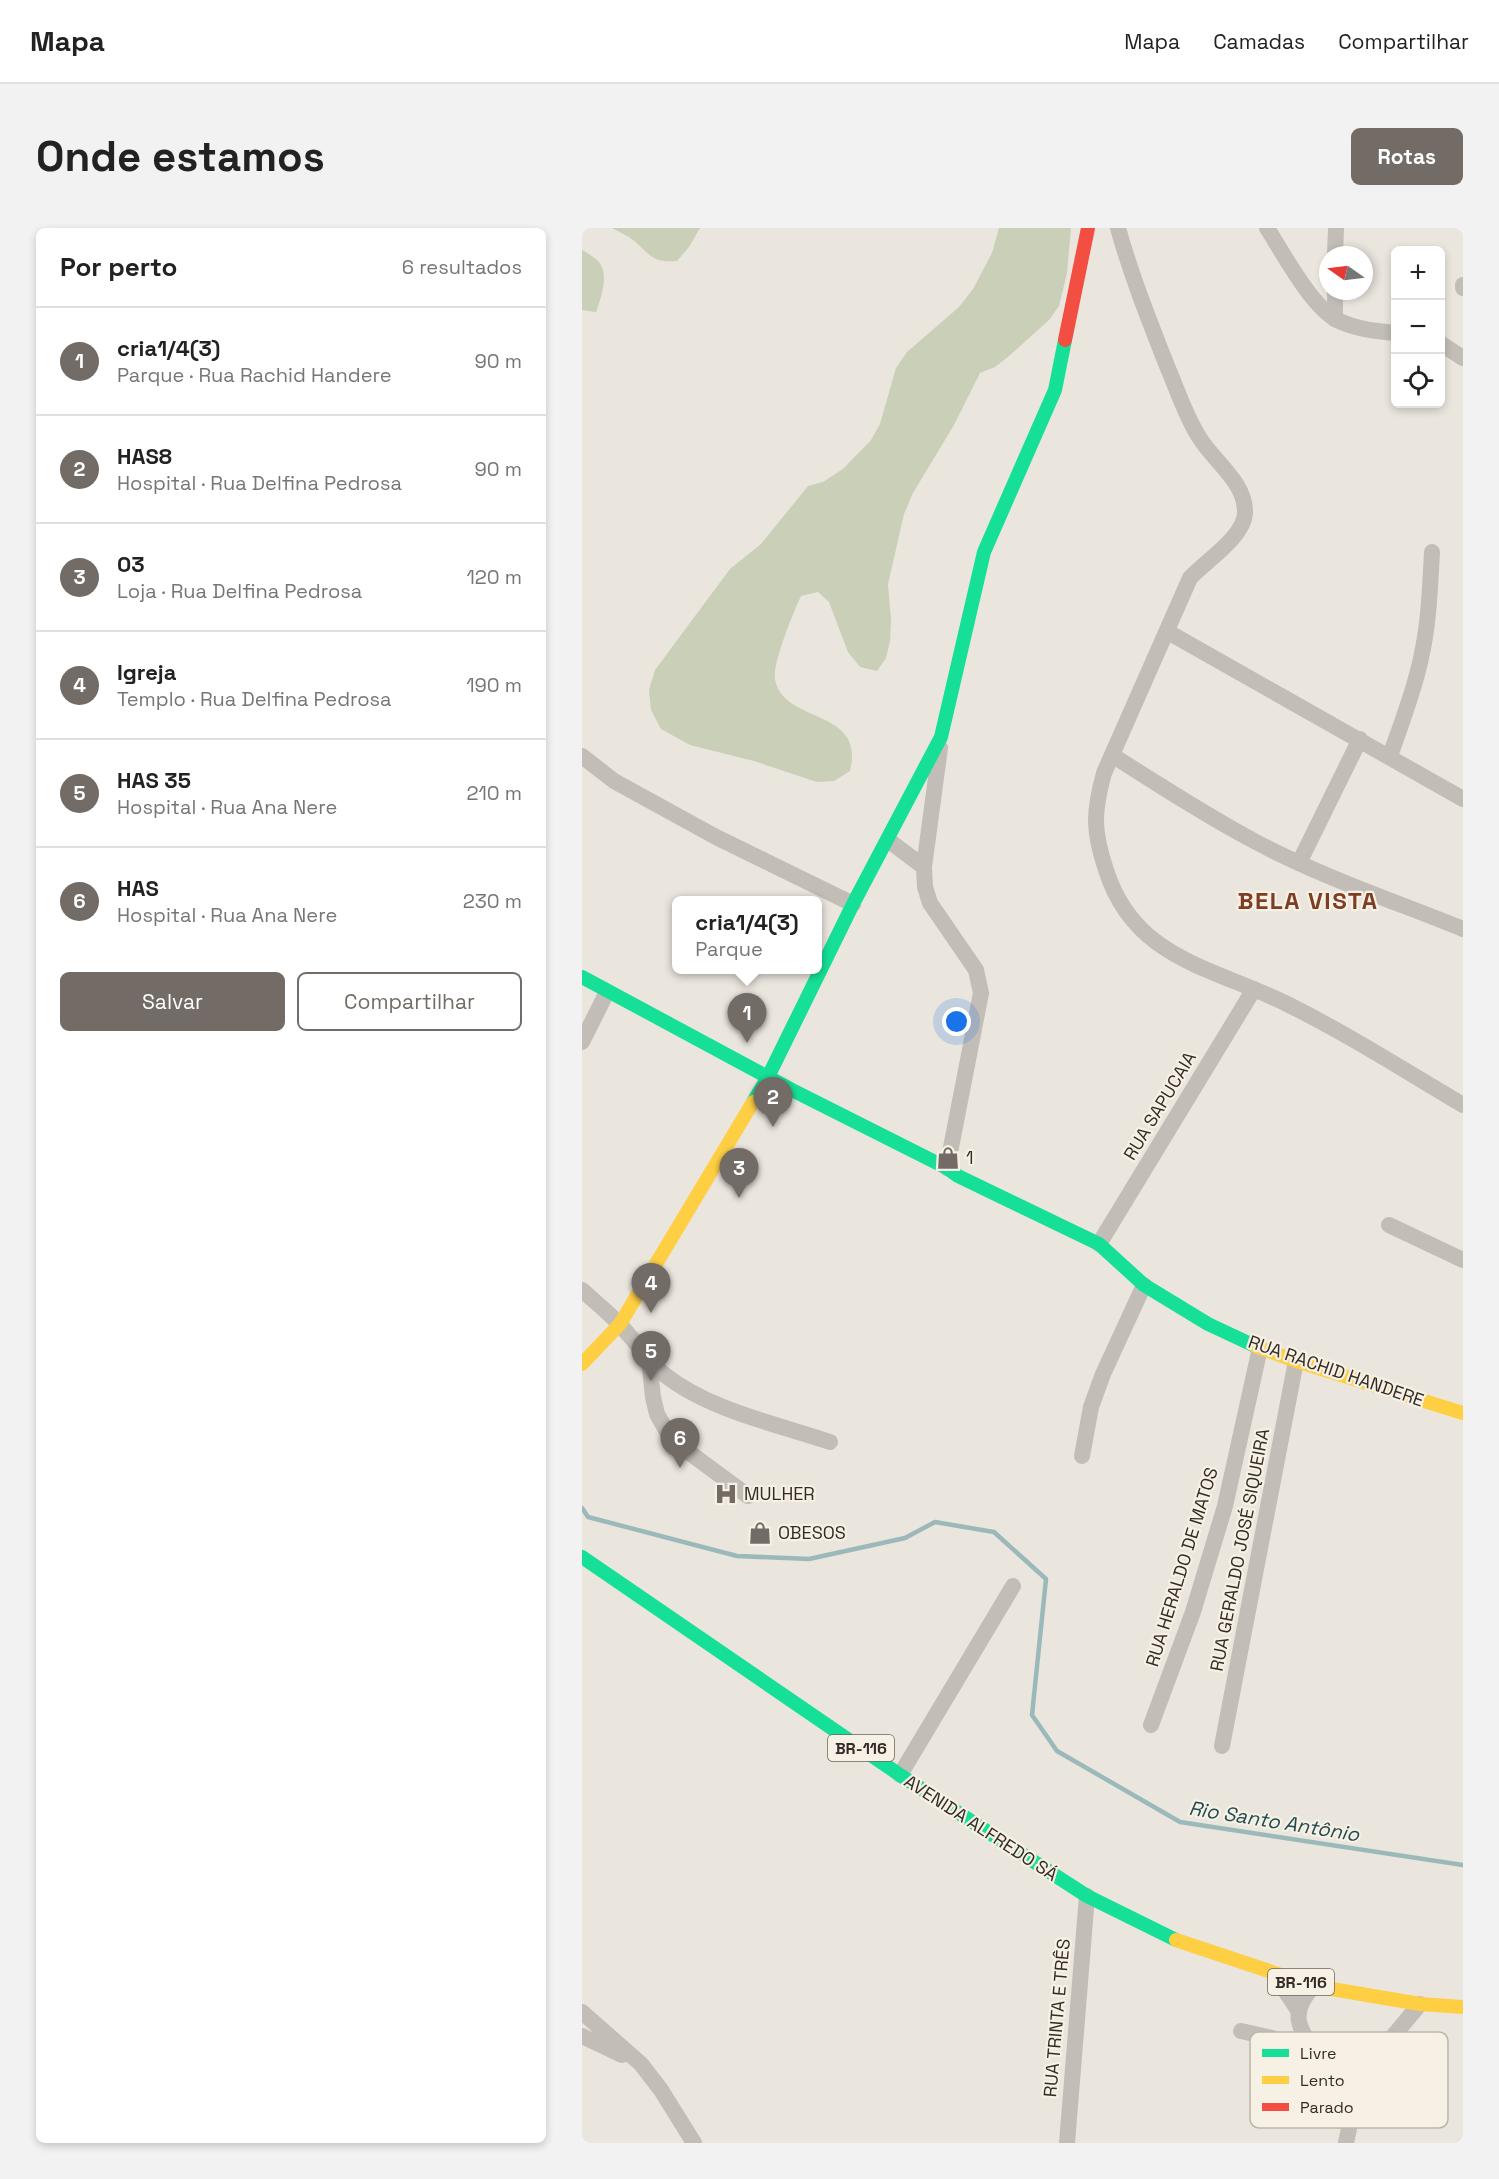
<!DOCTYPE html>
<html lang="pt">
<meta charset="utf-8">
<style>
body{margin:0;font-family:"Space Grotesk",sans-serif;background:#f2f2f2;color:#222}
.controls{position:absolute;right:18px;top:18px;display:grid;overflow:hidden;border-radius:9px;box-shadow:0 3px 9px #0003}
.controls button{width:54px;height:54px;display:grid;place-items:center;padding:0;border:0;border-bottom:2px solid #e0e0e0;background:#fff;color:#222;font:30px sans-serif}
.compass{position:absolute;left:737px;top:18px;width:54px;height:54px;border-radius:50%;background:#fff;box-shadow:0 3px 9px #0003;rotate:284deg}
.you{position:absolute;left:375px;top:794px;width:21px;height:21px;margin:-15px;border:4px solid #fff;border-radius:50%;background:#1a73e8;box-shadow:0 0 0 9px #1a73e833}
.badge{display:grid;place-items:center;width:39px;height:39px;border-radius:50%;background:#736c66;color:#fff;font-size:20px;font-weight:700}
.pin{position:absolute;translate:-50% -50px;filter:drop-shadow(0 2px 3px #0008)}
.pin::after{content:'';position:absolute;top:32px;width:21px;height:18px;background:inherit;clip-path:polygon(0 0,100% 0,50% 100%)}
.popup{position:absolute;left:90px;top:668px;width:150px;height:78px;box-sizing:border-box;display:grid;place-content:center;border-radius:9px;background:#fff;filter:drop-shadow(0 2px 4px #0005);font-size:20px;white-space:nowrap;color:#767676}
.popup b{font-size:22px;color:#222}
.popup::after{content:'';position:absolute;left:50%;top:100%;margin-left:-12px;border:12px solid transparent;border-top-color:#fff}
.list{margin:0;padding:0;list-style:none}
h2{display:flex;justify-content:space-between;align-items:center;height:78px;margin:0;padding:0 24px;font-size:26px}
h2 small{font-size:20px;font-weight:400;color:#767676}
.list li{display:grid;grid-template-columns:39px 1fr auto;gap:18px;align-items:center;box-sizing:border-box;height:108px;padding:0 24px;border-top:2px solid #e0e0e0}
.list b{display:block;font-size:22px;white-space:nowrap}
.list p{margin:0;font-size:20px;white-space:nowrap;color:#767676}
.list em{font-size:20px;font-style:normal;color:#767676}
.actions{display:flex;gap:12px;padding:18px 24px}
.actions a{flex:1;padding:14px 0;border:2px solid #736c66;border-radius:9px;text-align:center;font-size:21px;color:#736c66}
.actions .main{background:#736c66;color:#fff}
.icon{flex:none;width:33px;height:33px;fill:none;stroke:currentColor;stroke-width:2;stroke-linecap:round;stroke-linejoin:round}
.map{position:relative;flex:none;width:881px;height:1915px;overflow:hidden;border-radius:9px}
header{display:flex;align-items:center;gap:36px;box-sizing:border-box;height:84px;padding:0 30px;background:#fff;border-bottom:2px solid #e0e0e0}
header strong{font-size:28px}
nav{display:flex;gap:33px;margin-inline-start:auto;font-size:21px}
.intro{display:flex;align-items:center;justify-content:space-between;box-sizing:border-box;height:144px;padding:0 36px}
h1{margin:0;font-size:42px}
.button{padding:15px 27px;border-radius:9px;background:#736c66;color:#fff;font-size:21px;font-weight:700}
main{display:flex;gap:36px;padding:0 36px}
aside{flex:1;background:#fff;border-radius:9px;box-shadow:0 3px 9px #0003}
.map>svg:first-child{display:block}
.green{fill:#cacfb8}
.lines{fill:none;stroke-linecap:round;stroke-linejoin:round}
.stream{stroke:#9bb9ba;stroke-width:4.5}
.street{stroke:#c2bdb7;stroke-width:16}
.fast{stroke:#16e098;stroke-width:14}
.slow{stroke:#ffcf43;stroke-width:14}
.jam{stroke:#f24e42;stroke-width:14}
.labels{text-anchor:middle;stroke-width:4.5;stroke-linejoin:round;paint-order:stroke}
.shield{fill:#f7f0e4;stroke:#6e665f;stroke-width:1.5}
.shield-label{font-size:16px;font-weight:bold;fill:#332b26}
.street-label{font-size:18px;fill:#332b26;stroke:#f7f0e4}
.poi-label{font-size:18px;fill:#332b26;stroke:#f7f0e4;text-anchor:start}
.water-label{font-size:20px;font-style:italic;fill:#1e4b51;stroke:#f7f0e4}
.district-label{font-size:24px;font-weight:bold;letter-spacing:1.5px;fill:#7d3e24;stroke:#f7f0e4}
.key{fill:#f7f0e4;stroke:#bcb5ab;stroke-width:1.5}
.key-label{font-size:16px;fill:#332b26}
</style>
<header>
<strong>Mapa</strong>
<nav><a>Mapa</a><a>Camadas</a><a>Compartilhar</a></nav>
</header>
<div class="intro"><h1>Onde estamos</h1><a class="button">Rotas</a></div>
<main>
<aside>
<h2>Por perto<small>6 resultados</small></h2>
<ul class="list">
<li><span class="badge">1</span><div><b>cria1/4(3)</b><p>Parque · Rua Rachid Handere</p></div><em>90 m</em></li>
<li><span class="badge">2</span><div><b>HAS8</b><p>Hospital · Rua Delfina Pedrosa</p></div><em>90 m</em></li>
<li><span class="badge">3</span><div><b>03</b><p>Loja · Rua Delfina Pedrosa</p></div><em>120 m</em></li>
<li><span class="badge">4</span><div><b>Igreja</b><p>Templo · Rua Delfina Pedrosa</p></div><em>190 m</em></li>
<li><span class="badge">5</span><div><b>HAS 35</b><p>Hospital · Rua Ana Nere</p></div><em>210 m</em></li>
<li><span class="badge">6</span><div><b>HAS</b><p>Hospital · Rua Ana Nere</p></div><em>230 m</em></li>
</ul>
<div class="actions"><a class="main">Salvar</a><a>Compartilhar</a></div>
</aside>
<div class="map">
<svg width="881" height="1915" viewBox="0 0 881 1915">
<rect width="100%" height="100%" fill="#eae5dd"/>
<!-- green -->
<g class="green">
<path d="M30 0H118L107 19 95 33C70 35 69 27 51 12 45 7 37 4 30 0Z"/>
<path d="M417 0H489L485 45 477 78 467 92 427 128 413 139 398 145 372 197 331 265 322 286 306 356 309 393 308 413 304 430 295 443 278 439 266 424 247 374 236 364 219 368C212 383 190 436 193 451 201 497 284 479 268 543L252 553 235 554 172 533 108 517 79 501 69 482 67 462 73 442 148 341 179 316 226 258 241 254 261 241 289 212 298 196 314 140 325 124 377 79 391 61 410 25Z"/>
<path d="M0 22C5 25 12 29 16 33 28 46 19 70 14 84L0 82Z"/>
</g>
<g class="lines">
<!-- stream -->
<path class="stream" d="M0 1280 6 1289 155 1328 227 1331 323 1310 353 1294 412 1304 464 1351 450 1487 475 1523 598 1594 881 1637"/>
<!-- street -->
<g class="street">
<path d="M536 0C549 47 567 92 585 138 595 161 603 187 617 209 632 234 664 254 663 285 662 309 624 333 608 350L522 545C511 585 511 603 524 642 552 731 630 739 703 775 764 805 822 842 881 877"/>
<path d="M685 0C701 25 729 78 755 92 773 101 794 103 814 105"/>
<path d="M753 27 754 0"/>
<path d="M881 57V60"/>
<path d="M753 91V63"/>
<path d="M858 115 881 130"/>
<path d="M586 404 881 571"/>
<path d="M530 527C577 557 625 588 674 614 740 649 812 673 881 701"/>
<path d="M0 528 32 553 134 609 271 676"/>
<path d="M808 528C819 496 832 464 839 430 847 395 848 359 850 324"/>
<path d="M306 612 342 639 343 659 348 675 394 742 399 765 365 940"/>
<path d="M717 635 778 511"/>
<path d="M342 639 358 520"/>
<path d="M0 814 25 764"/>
<path d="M807 997 881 1032"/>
<path d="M517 1016 672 761"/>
<path d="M0 1062C12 1073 26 1084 37 1096 53 1112 65 1132 83 1147 127 1182 195 1196 248 1214"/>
<path d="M67 1132 71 1169 75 1186 89 1211 166 1268"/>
<path d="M500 1228 509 1179 521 1146 562 1057"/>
<path d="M569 1497 611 1384 643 1278 678 1120"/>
<path d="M640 1518 714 1133"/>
<path d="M318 1547 431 1358"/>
<path d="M692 1746 716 1782"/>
<path d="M732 1758C707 1783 715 1802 737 1826"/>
<path d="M0 1784 59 1836 79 1862 112 1915"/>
<path d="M659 1803 690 1810 747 1829 771 1827 802 1819"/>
<path d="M0 1808 40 1827"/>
<path d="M747 1829 769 1891"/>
<path d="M485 1915 505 1668"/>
<path d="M764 1915 769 1891 802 1819 838 1776"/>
</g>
<!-- fast -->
<g class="fast">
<path d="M0 749 210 862 365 940 376 948 517 1016 562 1057 626 1096 673 1118"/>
<path d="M171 874 186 849 271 676 359 509 402 324 473 162 483 112"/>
<path d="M0 1329 318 1547 505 1668 594 1712"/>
</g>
<!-- slow -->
<g class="slow">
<path d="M673 1118 714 1133 881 1185"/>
<path d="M0 1136 38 1096 171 874"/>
<path d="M594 1712 732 1758 838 1776 881 1779"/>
</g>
<!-- jam -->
<path class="jam" d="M483 112 506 0"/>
</g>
<!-- icons -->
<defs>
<g id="shop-bare" transform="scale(1.8)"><path d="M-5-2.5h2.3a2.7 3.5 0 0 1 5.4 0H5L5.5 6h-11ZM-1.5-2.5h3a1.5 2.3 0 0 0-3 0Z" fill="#736c66" stroke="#f7f0e4" stroke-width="2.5" paint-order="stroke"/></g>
<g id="hospital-bare" transform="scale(1.8)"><path d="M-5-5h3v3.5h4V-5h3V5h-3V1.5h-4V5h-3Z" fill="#736c66" stroke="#f7f0e4" stroke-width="2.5" paint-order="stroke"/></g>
</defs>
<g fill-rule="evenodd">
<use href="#shop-bare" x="366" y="930"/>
<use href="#hospital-bare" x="144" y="1266"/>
<use href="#shop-bare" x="178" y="1305"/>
</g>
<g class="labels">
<!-- shield labels -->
<g class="shield">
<rect x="246" y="1507" width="66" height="26" rx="4.5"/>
<rect x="686" y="1741" width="66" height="26" rx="4.5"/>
</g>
<g class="shield-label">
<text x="279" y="1526">BR-116</text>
<text x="719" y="1760">BR-116</text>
</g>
<!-- street labels -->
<g class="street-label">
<text transform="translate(578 878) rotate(-59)" y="6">RUA SAPUCAIA</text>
<text transform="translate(754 1143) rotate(19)" y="6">RUA RACHID HANDERE</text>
<text transform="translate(658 1322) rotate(-79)" y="6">RUA GERALDO JOSÉ SIQUEIRA</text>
<text transform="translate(600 1339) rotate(-73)" y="6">RUA HERALDO DE MATOS</text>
<text transform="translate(399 1600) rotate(33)" y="6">AVENIDA ALFREDO SÁ</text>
<text transform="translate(475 1790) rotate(-85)" y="6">RUA TRINTA E TRÊS</text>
</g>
<!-- poi labels -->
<g class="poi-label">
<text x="384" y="936">1</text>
<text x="162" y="1272">MULHER</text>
<text x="196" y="1311">OBESOS</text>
</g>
<!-- water labels -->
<g class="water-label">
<text transform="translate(692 1593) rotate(9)" y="7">Rio Santo Antônio</text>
</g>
<!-- district labels -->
<g class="district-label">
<text x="726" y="681">BELA VISTA</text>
</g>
</g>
<!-- legend -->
<rect x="668" y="1804" width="198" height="96" rx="9" class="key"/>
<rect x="680" y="1821" width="27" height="8" fill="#16e098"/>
<rect x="680" y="1848" width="27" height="8" fill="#ffcf43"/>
<rect x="680" y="1875" width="27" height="8" fill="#f24e42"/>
<g class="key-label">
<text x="718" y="1831">Livre</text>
<text x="718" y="1858">Lento</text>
<text x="718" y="1885">Parado</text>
</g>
</svg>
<div class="controls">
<button>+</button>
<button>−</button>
<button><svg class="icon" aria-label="locate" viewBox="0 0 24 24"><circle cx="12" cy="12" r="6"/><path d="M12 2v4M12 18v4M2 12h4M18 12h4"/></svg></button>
</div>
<svg class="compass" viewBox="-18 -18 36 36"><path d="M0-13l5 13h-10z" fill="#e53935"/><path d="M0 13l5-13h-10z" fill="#767676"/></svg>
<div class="you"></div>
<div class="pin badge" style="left:165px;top:815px">1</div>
<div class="popup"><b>cria1/4(3)</b>Parque</div>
<div class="pin badge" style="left:191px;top:899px">2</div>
<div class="pin badge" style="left:157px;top:970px">3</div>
<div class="pin badge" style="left:69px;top:1085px">4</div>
<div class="pin badge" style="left:69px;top:1153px">5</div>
<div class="pin badge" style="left:98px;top:1240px">6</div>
</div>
</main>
